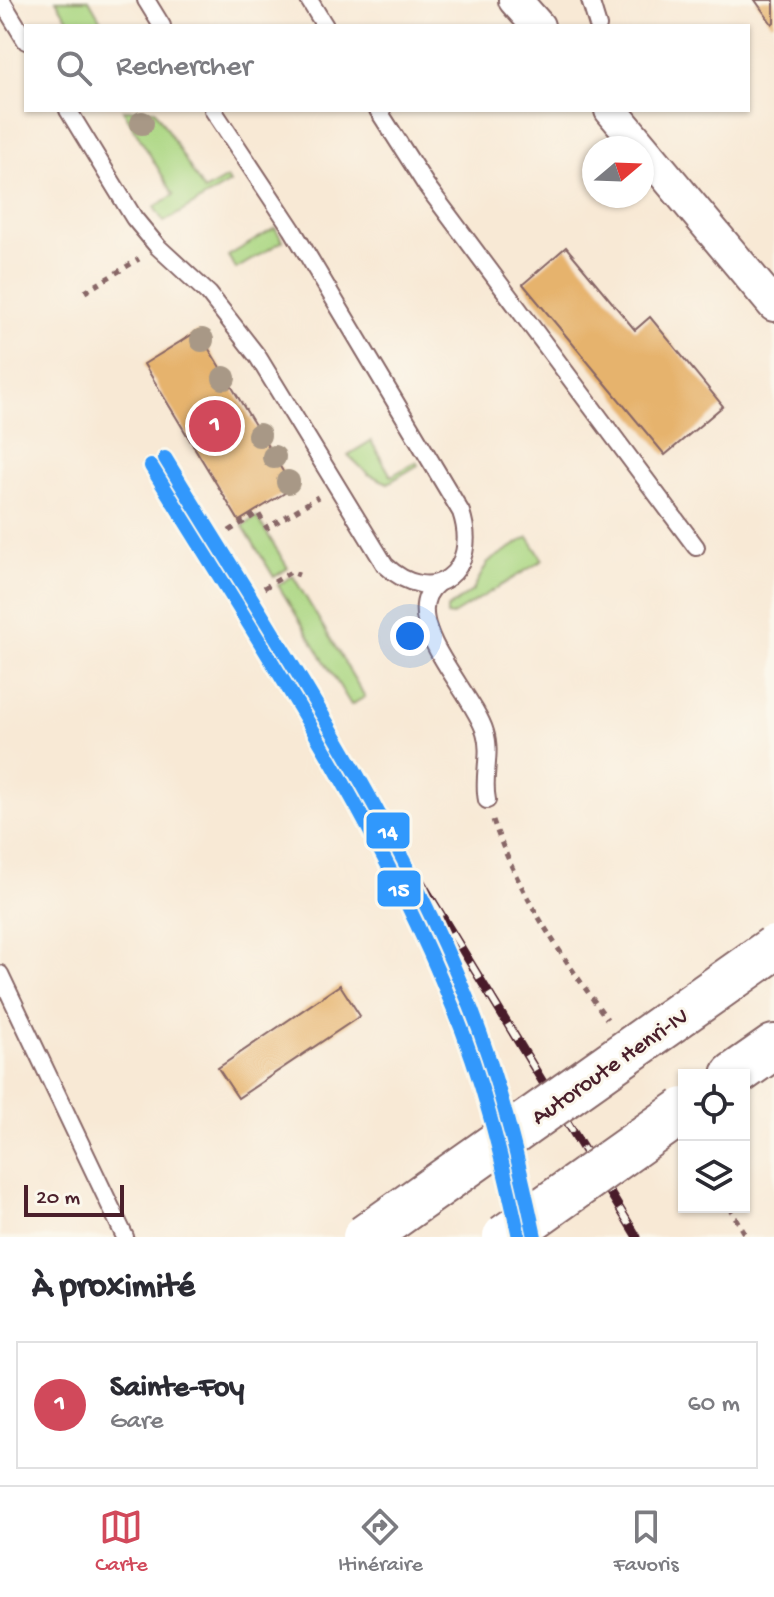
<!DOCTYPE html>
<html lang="fr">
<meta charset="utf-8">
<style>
body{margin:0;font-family:"Gochi Hand",sans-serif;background:#f2f2f3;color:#2b2b33}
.controls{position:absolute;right:24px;bottom:24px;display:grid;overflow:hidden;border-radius:0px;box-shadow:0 2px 6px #0004}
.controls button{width:72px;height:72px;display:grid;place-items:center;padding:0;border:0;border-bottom:2px solid #e1e1e2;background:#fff;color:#2b2b33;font:40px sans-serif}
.compass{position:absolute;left:582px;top:136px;width:72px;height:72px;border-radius:50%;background:#fff;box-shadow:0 2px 6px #0004;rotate:71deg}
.scale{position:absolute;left:24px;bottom:20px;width:100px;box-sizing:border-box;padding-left:8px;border:4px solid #4a1f2b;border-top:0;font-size:22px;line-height:28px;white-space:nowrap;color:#4a1f2b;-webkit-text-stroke:6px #fbf7ec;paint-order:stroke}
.you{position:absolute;left:410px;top:636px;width:28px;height:28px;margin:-20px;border:6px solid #fff;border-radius:50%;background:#1a73e8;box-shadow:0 0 0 12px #1a73e833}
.badge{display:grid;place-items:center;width:52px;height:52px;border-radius:50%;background:#d1495b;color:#fff;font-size:26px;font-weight:700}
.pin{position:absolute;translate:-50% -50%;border:4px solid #fff;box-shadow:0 2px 8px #0006}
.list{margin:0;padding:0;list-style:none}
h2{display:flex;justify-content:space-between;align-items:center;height:104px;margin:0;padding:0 32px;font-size:34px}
h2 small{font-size:26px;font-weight:400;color:#7c7c81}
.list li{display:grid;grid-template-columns:52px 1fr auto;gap:24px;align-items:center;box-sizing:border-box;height:128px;margin:0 16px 16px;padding:0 16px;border:2px solid #e1e1e2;border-radius:0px}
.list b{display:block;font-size:30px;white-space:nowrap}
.list p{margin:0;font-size:26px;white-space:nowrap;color:#7c7c81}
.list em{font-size:26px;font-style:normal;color:#7c7c81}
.icon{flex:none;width:44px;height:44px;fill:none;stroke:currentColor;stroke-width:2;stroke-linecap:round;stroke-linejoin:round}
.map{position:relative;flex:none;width:774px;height:1237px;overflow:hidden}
.search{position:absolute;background:#fff;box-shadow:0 2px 6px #0004;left:24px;right:24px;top:24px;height:88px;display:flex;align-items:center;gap:20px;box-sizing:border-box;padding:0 28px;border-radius:0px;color:#7c7c81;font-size:30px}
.sheet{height:248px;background:#fff}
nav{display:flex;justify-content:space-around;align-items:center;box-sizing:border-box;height:112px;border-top:2px solid #e1e1e2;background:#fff;font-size:22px;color:#7c7c81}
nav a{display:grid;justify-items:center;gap:4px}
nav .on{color:#d1495b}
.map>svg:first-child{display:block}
.green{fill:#acd783;stroke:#7b7b57;stroke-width:2}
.building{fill:#e6b36d}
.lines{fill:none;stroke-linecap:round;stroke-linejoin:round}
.lane-casing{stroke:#876666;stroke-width:20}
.street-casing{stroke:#876666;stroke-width:36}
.highway-casing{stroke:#876666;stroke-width:48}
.path{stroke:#876666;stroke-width:5;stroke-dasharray:6 6;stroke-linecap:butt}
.lane{stroke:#fff;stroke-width:16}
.street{stroke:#fff;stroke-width:32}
.highway{stroke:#fff;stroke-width:44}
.rail-casing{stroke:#4a1f2b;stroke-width:9}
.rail{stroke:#fbf7ec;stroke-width:6;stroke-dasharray:18;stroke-linecap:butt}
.highway-bridge-casing{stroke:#876666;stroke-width:48;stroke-linecap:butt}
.highway-bridge{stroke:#fff;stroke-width:44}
.rail-1-casing{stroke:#fbf7ec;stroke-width:20}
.rail-2-casing{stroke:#fbf7ec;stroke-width:20}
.rail-1{stroke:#3098fc;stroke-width:14}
.rail-2{stroke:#3098fc;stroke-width:14}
.tree{fill:#a89886}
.labels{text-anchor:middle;stroke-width:6;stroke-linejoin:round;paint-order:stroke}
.street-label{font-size:24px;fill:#4a1f2b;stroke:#fbf7ec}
.line-badge{stroke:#fbf7ec;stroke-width:3}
.badge-label{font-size:22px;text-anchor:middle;font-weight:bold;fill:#fff}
</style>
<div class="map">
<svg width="774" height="1237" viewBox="0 0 774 1237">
<rect width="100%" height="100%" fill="#fbf7ec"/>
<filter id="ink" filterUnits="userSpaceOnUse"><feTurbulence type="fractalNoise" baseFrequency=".0125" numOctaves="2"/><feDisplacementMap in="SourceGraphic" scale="16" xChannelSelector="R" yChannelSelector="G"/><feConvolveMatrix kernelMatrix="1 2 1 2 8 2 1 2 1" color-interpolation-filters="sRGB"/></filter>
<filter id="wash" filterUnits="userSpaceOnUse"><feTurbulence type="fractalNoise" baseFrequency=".006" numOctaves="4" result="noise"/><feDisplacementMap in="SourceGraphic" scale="32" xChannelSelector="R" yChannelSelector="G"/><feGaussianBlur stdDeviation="1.8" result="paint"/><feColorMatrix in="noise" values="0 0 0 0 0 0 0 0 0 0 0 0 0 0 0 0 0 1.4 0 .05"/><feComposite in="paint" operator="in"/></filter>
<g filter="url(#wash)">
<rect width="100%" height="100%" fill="#f8e9d5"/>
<!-- green -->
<g class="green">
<path d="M56 0H89L104 26H72Z"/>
<path d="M123 110H155L204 191 227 178 230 183 164 222 154 207 174 195Z"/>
<path d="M275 228 283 241 236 269 228 256Z"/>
<path d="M371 441 391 476 416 462 418 465 388 483 368 474 348 455Z"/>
<path d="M257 517 288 568 274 577 243 526Z"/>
<path d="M528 537 543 560 451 616 447 615V609L473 590 488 562Z"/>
<path d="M293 576 365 697 351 705 278 585Z"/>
</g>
<g id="blocks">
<!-- building -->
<g class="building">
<path d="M755 0H774V22L772 24Z"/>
<path d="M566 247 635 330 650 317 723 406 665 455 523 284Z"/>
<path d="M198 331 293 488 239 521 144 364Z"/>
<path d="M340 985 360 1016 238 1098 218 1068Z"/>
</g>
</g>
</g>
<g filter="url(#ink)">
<use href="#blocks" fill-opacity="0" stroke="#876666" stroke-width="2"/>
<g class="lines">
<!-- lane casing -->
<g class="lane-casing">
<g id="lane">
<path d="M1 0 26 41"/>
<path d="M146 0 162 26"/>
<path d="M309 0 325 26"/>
<path d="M590 0 598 26"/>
<path d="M68 110 134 218 158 247 209 294 258 357 385 565C433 610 481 571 461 512L292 229 213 110"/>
<path d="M378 110 426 185 696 547"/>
<path d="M437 584C395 618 473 692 485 732 492 754 482 777 487 800"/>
<path d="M0 974 125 1237"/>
</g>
</g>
<!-- street casing -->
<g class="street-casing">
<g id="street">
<path d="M515 0 538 26"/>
<path d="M611 110 774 305"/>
</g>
</g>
<!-- highway casing -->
<g class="highway-casing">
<path id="highway" d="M734 1075 774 1047"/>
</g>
<!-- path -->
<g class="path">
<path d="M85 292 139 259"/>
<path d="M229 531 258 513 267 528 318 497"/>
<path d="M264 588 291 572 299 575"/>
<path d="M493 820C518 894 562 956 607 1019"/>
<path d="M729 1207 747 1237"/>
</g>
<!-- lane -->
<use href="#lane" class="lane"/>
<!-- street -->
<use href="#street" class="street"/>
<!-- highway -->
<use href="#highway" class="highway"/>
<!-- rail casing -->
<g class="rail-casing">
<path id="rail" d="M358 778 637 1237"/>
</g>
<!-- rail -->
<use href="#rail" class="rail"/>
<!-- highway-bridge casing -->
<g class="highway-bridge-casing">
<g id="highway-bridge">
<path d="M365 1237 774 948"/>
<path d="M505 1237 684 1110"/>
</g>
</g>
<!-- highway-bridge -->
<use href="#highway-bridge" class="highway-bridge"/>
<!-- rail-1 casing -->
<g class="rail-1-casing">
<path id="rail-1" d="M165 458C272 634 389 806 467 998 498 1075 518 1156 535 1237"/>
</g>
<!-- rail-2 casing -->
<g class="rail-2-casing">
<path id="rail-2" d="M151 466C258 641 375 814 452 1005 483 1079 502 1158 519 1237"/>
</g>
<!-- rail-1 -->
<use href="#rail-1" class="rail-1"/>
<!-- rail-2 -->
<use href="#rail-2" class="rail-2"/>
</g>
<!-- trees -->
<g class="tree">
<circle cx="142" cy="123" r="12"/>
<circle cx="202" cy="340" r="12"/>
<circle cx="224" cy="378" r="12"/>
<circle cx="259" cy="435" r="12"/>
<circle cx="274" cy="457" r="12"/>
<circle cx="288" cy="482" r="12"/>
</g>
</g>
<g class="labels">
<!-- street labels -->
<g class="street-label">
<text transform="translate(609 1065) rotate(-35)" y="8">Autoroute Henri-IV</text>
</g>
</g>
<g class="line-badge">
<rect x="365" y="811" width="46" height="39" rx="8" fill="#3098fc"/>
<rect x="376" y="869" width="46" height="39" rx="8" fill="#3098fc"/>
</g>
<g class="badge-label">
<text x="388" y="838">14</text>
<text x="399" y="896">15</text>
</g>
</svg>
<div class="controls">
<button><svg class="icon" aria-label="locate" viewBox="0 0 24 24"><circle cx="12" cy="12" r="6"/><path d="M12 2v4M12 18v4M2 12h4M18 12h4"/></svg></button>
<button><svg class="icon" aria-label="layers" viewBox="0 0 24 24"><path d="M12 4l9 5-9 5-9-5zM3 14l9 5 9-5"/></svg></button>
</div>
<svg class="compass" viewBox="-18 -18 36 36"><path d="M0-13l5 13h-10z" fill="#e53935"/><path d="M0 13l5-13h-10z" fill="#7c7c81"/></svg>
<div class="scale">20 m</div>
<div class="you"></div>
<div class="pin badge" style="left:215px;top:426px">1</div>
<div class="search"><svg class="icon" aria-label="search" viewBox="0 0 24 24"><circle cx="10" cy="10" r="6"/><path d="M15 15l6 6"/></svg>Rechercher</div>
</div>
<section class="sheet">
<h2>À proximité<small></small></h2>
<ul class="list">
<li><span class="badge">1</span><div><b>Sainte-Foy</b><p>Gare</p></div><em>60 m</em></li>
</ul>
</section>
<nav>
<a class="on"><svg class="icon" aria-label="map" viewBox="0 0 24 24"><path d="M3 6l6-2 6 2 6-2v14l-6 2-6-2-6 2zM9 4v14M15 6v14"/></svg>Carte</a>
<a><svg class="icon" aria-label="directions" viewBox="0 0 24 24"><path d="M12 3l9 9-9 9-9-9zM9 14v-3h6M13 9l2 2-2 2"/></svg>Itinéraire</a>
<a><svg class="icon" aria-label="saved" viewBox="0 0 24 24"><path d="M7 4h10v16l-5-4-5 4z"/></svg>Favoris</a>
</nav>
